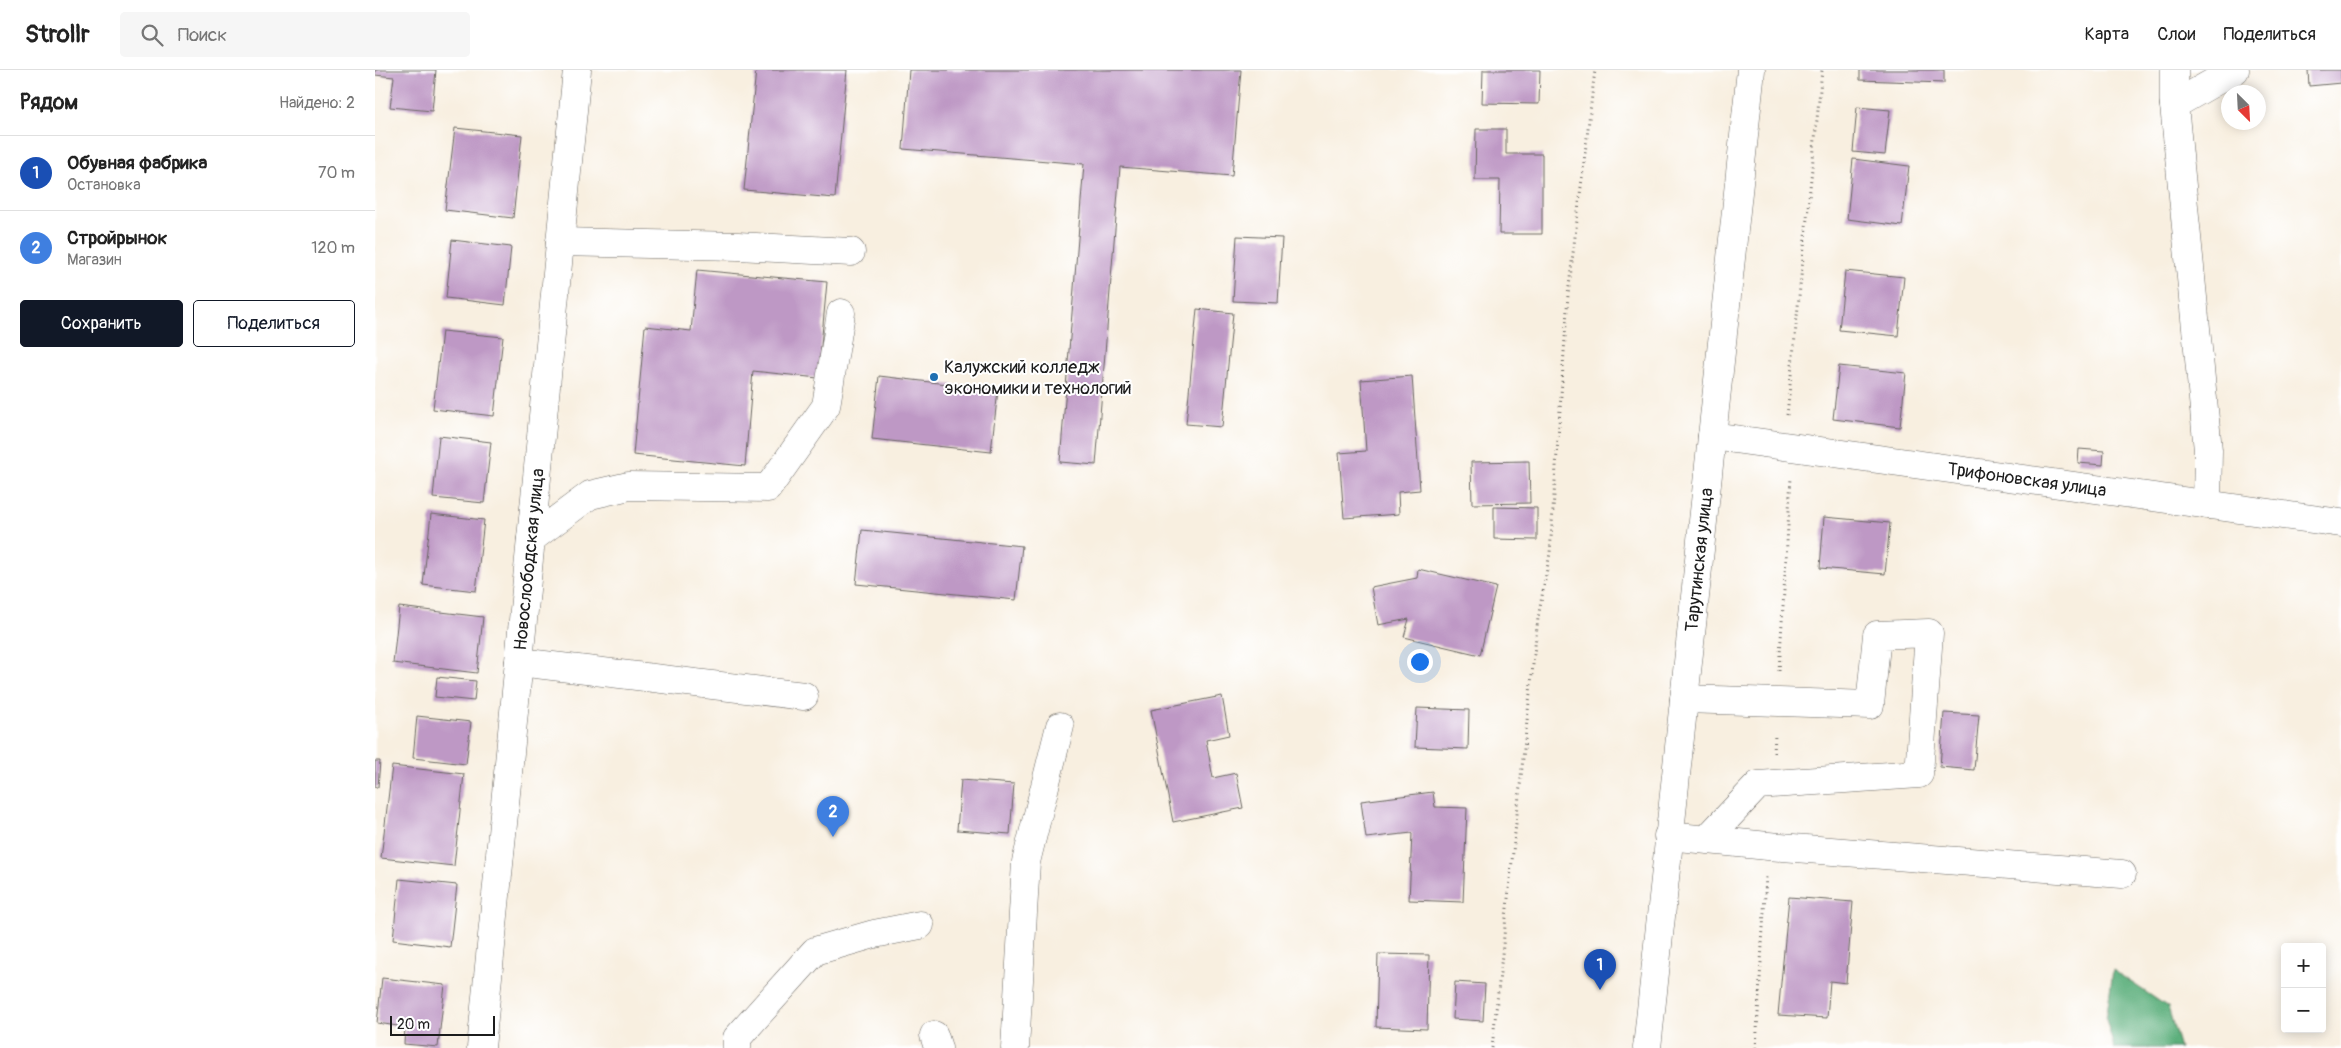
<!DOCTYPE html>
<html lang="ru">
<meta charset="utf-8">
<style>
body{margin:0;font-family:Pangolin,sans-serif;background:#f6f6f6;color:#222}
.controls{position:absolute;right:15px;bottom:15px;display:grid;overflow:hidden;border-radius:5px;box-shadow:0 2px 12px #0003}
.controls button{width:45px;height:45px;display:grid;place-items:center;padding:0;border:0;border-bottom:1px solid #e0e0e0;background:#fff;color:#222;font:25px sans-serif}
.compass{position:absolute;left:1846px;top:15px;width:45px;height:45px;border-radius:50%;background:#fff;box-shadow:0 2px 12px #0003;rotate:156deg}
.scale{position:absolute;left:15px;bottom:12px;width:105px;box-sizing:border-box;padding-left:5px;border:2px solid #1c1c1c;border-top:0;font-size:14px;line-height:18px;white-space:nowrap;color:#1c1c1c;-webkit-text-stroke:4px #fff;paint-order:stroke}
.you{position:absolute;left:1044px;top:591px;width:18px;height:18px;margin:-12px;border:4px solid #fff;border-radius:50%;background:#1a73e8;box-shadow:0 0 0 8px #1a73e833}
.badge{display:grid;place-items:center;width:32px;height:32px;border-radius:50%;background:#111827;color:#fff;font-size:16px;font-weight:700}
.pin{position:absolute;translate:-50% -41px;filter:drop-shadow(0 1px 2px #0008)}
.pin::after{content:'';position:absolute;top:26px;width:18px;height:15px;background:inherit;clip-path:polygon(0 0,100% 0,50% 100%)}
.list{margin:0;padding:0;list-style:none}
h2{display:flex;justify-content:space-between;align-items:center;height:65px;margin:0;padding:0 20px;font-size:21px}
h2 small{font-size:16px;font-weight:400;color:#767676}
.list li{display:grid;grid-template-columns:32px 1fr auto;gap:15px;align-items:center;box-sizing:border-box;height:75px;padding:0 20px;border-top:1px solid #e0e0e0}
.list b{display:block;font-size:19px;white-space:nowrap}
.list p{margin:0;font-size:16px;white-space:nowrap;color:#767676}
.list em{font-size:16px;font-style:normal;color:#767676}
.actions{display:flex;gap:10px;padding:15px 20px}
.actions a{flex:1;padding:11px 0;border:1px solid #111827;border-radius:5px;text-align:center;font-size:18px;color:#111827}
.actions .main{background:#111827;color:#fff}
.icon{flex:none;width:28px;height:28px;fill:none;stroke:currentColor;stroke-width:2;stroke-linecap:round;stroke-linejoin:round}
.map{position:relative;flex:none;width:1966px;height:978px;overflow:hidden}
header{display:flex;align-items:center;gap:30px;box-sizing:border-box;height:70px;padding:0 25px;background:#fff;border-bottom:1px solid #e0e0e0}
header strong{font-size:24px}
nav{display:flex;gap:28px;margin-inline-start:auto;font-size:18px}
.search{width:350px;height:45px;background:#f6f6f6;display:flex;align-items:center;gap:12px;box-sizing:border-box;padding:0 18px;border-radius:5px;color:#767676;font-size:19px}
main{display:flex}
aside{flex:1;background:#fff}
.map>svg:first-child{display:block}
.forest{fill:#5caf7c;stroke:#3c664c}
.building{fill:#be98c5}
.lines{fill:none;stroke-linecap:round;stroke-linejoin:round}
.minor-casing{stroke:#696661;stroke-width:29}
.major-casing{stroke:#696661;stroke-width:29}
.path{stroke:#696661;stroke-width:3;stroke-dasharray:1 4;stroke-linecap:butt}
.minor{stroke:#fff;stroke-width:28}
.major{stroke:#fff;stroke-width:28}
.poi-dot{fill:#1f6fb2;stroke:#fff;stroke-width:2}
.labels{text-anchor:middle;stroke-width:4;stroke-linejoin:round;paint-order:stroke}
.poi-label{font-size:18px;fill:#1c1c1c;stroke:#fff;text-anchor:start}
.street-label{font-size:18px;fill:#1c1c1c;stroke:#fff}
</style>
<header>
<strong>Strollr</strong>
<div class="search"><svg class="icon" aria-label="search" viewBox="0 0 24 24"><circle cx="10" cy="10" r="6"/><path d="M15 15l6 6"/></svg>Поиск</div>
<nav><a>Карта</a><a>Слои</a><a>Поделиться</a></nav>
</header>
<main>
<aside>
<h2>Рядом<small>Найдено: 2</small></h2>
<ul class="list">
<li><span class="badge" style="background:#1a4fb4">1</span><div><b>Обувная фабрика</b><p>Остановка</p></div><em>70 m</em></li>
<li><span class="badge" style="background:#3f7fe0">2</span><div><b>Стройрынок</b><p>Магазин</p></div><em>120 m</em></li>
</ul>
<div class="actions"><a class="main">Сохранить</a><a>Поделиться</a></div>
</aside>
<div class="map">
<svg width="1966" height="978" viewBox="0 0 1966 978">
<rect width="100%" height="100%" fill="#fff"/>
<filter id="ink" filterUnits="userSpaceOnUse"><feTurbulence type="fractalNoise" baseFrequency=".02" numOctaves="2"/><feDisplacementMap in="SourceGraphic" scale="10" xChannelSelector="R" yChannelSelector="G"/><feConvolveMatrix kernelMatrix="1 2 1 2 8 2 1 2 1" color-interpolation-filters="sRGB"/></filter>
<filter id="wash" filterUnits="userSpaceOnUse"><feTurbulence type="fractalNoise" baseFrequency=".0096" numOctaves="4" result="noise"/><feDisplacementMap in="SourceGraphic" scale="20" xChannelSelector="R" yChannelSelector="G"/><feGaussianBlur stdDeviation="1.12" result="paint"/><feColorMatrix in="noise" values="0 0 0 0 0 0 0 0 0 0 0 0 0 0 0 0 0 1.4 0 .05"/><feComposite in="paint" operator="in"/></filter>
<g filter="url(#wash)">
<rect width="100%" height="100%" fill="#f8efe0"/>
<!-- forest -->
<path class="forest" d="M1738 900 1793 937 1805 978H1739L1731 949Z"/>
<g id="blocks">
<!-- building -->
<g class="building">
<path d="M0 0H61L57 41 15 37 19 7 0 5Z"/>
<path d="M381 0H472L460 128 369 120Z"/>
<path d="M534 0H866L857 106 745 97 721 395 685 392 709 94 528 79Z"/>
<path d="M1108 0H1165L1164 34 1107 33Z"/>
<path d="M1485 0H1569V13L1485 10Z"/>
<path d="M1933 0H1966V13L1934 16Z"/>
<path d="M1482 37 1515 40 1510 85 1478 82Z"/>
<path d="M80 58 147 65 138 148 70 140Z"/>
<path d="M1101 59H1131V84H1167V164H1124L1125 110H1100Z"/>
<path d="M1478 89 1534 96 1527 156 1472 149Z"/>
<path d="M862 166 907 168 903 233 858 231Z"/>
<path d="M77 170 136 177 130 235 71 228Z"/>
<path d="M322 200 452 212 443 308 378 301 370 396 258 385 270 256 316 261Z"/>
<path d="M1470 201 1529 207 1523 266 1464 260Z"/>
<path d="M822 239 858 243 847 357 811 354Z"/>
<path d="M67 261 128 267 119 346 58 339Z"/>
<path d="M1464 296 1531 303 1525 357 1458 349Z"/>
<path d="M504 306 623 320 616 382 497 369Z"/>
<path d="M1037 306 1045 420 1023 422 1024 444 969 448 964 383 991 381 986 310Z"/>
<path d="M64 366 116 372 109 433 58 428Z"/>
<path d="M1704 379 1729 381 1728 395 1703 393Z"/>
<path d="M1154 391 1155 433 1097 434 1096 392Z"/>
<path d="M1119 437 1162 438V470L1119 469Z"/>
<path d="M56 444 109 450 101 521 48 515Z"/>
<path d="M1449 447 1515 453 1510 504 1445 498Z"/>
<path d="M487 460 647 476 641 530 481 514Z"/>
<path d="M1043 499 1121 517 1105 585 1029 567 1034 549 1003 555 996 517 1042 508Z"/>
<path d="M24 537 108 547 102 603 18 593Z"/>
<path d="M62 607 101 611 99 631 60 627Z"/>
<path d="M847 626 854 665 831 670 838 708 861 703 868 738 798 752 776 640Z"/>
<path d="M1042 638 1094 640 1093 679 1040 677Z"/>
<path d="M1569 643 1604 645 1599 700 1565 697Z"/>
<path d="M42 646 96 652 91 694 38 688Z"/>
<path d="M0 691H5L3 717H0Z"/>
<path d="M17 696 89 704 79 796 6 788Z"/>
<path d="M586 710 639 714 635 764 582 760Z"/>
<path d="M1058 722 1060 737 1092 738 1088 832 1034 830 1037 763 991 768 986 731Z"/>
<path d="M24 809 82 815 75 877 18 870Z"/>
<path d="M1414 827 1478 832 1471 913 1455 911 1452 948 1403 945Z"/>
<path d="M1003 884 1054 885 1052 959 1001 957Z"/>
<path d="M7 908 70 915 63 977 29 974 30 957 2 953Z"/>
<path d="M1080 912 1110 914 1108 951 1078 949Z"/>
</g>
</g>
</g>
<g filter="url(#ink)">
<use href="#blocks" fill-opacity="0" stroke="#696661" stroke-width="1"/>
<g class="lines">
<!-- minor casing -->
<g class="minor-casing">
<g id="minor">
<path d="M1799 0V35L1860 0"/>
<path d="M1799 35 1833 380 1832 435"/>
<path d="M185 172 363 176 476 182"/>
<path id="s1" d="M1337 366 1966 453"/>
<path d="M156 469 215 425 254 416 393 418 451 336 466 243"/>
<path d="M144 592 429 626"/>
<path d="M1309 629 1495 635 1502 565 1554 563 1544 704 1383 715 1332 769"/>
<path d="M1293 766 1393 776 1747 804"/>
<path d="M559 965 563 978"/>
<path id="s2" d="M106 978 202 0"/>
<path d="M362 978V968L440 881 499 864 545 855"/>
<path d="M640 978 651 792 685 656"/>
</g>
</g>
<!-- major casing -->
<g class="major-casing">
<g id="major">
<path id="s3" d="M1272 978 1376 0"/>
</g>
</g>
<!-- path -->
<g class="path">
<path d="M1412 345 1447 0"/>
<path d="M1404 601 1416 408"/>
<path d="M1399 683 1400 665"/>
<path d="M1117 978 1163 548 1175 483 1193 225 1220 0"/>
<path d="M1381 978 1391 807"/>
</g>
<!-- minor -->
<use href="#minor" class="minor"/>
<!-- major -->
<use href="#major" class="major"/>
</g>
</g>
<!-- markers -->
<circle class="poi-dot" cx="559" cy="307" r="5"/>
<g class="labels">
<!-- poi labels -->
<g class="poi-label">
<text x="569" y="303">Калужский колледж<tspan x="569" dy="21">экономики и технологий</tspan></text>
</g>
<!-- street labels -->
<g class="street-label">
<text dy="6" stroke="none"><textPath href="#s1" startOffset="318">Трифоновская улица</textPath></text>
<text dy="6" stroke="none"><textPath href="#s2" startOffset="491">Новослободская улица</textPath></text>
<text dy="6" stroke="none"><textPath href="#s3" startOffset="491">Тарутинская улица</textPath></text>
</g>
</g>
</svg>
<div class="controls">
<button>+</button>
<button>−</button>
</div>
<svg class="compass" viewBox="-18 -18 36 36"><path d="M0-13l5 13h-10z" fill="#e53935"/><path d="M0 13l5-13h-10z" fill="#767676"/></svg>
<div class="scale">20 m</div>
<div class="you"></div>
<div class="pin badge" style="left:1225px;top:920px;background:#1a4fb4">1</div>
<div class="pin badge" style="left:458px;top:767px;background:#3f7fe0">2</div>
</div>
</main>
